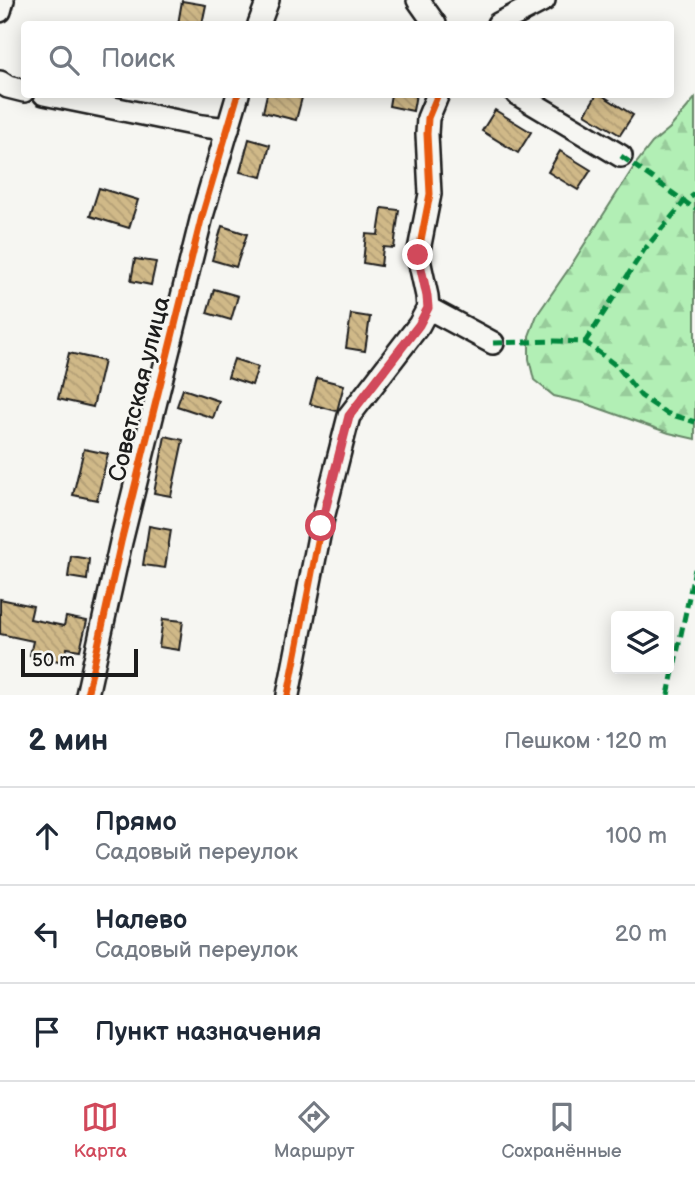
<!DOCTYPE html>
<html lang="ru">
<meta charset="utf-8">
<style>
body{margin:0;font-family:"Balsamiq Sans",sans-serif;background:#f2f2f3;color:#1f2937}
.controls{position:absolute;right:21px;bottom:21px;display:grid;overflow:hidden;border-radius:7px;box-shadow:0 4px 18px #0003}
.controls button{width:63px;height:63px;display:grid;place-items:center;padding:0;border:0;border-bottom:2px solid #e0e1e3;background:#fff;color:#1f2937;font:35px sans-serif}
.scale{position:absolute;left:21px;bottom:18px;width:117px;box-sizing:border-box;padding-left:7px;border:4px solid #1c1c1c;border-top:0;font-size:19px;line-height:24px;white-space:nowrap;color:#1c1c1c;-webkit-text-stroke:5px #f6f6f2;paint-order:stroke}
.stop{position:absolute;width:21px;height:21px;margin:-16px;border:5px solid #d1495b;border-radius:50%;background:#fff}
.stop.end{background:#d1495b;border-color:#fff;box-shadow:0 2px 7px #0008}
.list{margin:0;padding:0;list-style:none}
h2{display:flex;justify-content:space-between;align-items:center;height:91px;margin:0;padding:0 28px;font-size:30px}
h2 small{font-size:23px;font-weight:400;color:#747a83}
.list li{display:grid;grid-template-columns:46px 1fr auto;gap:21px;align-items:center;box-sizing:border-box;height:98px;padding:0 28px;border-top:2px solid #e0e1e3}
.list b{display:block;font-size:26px;white-space:nowrap}
.list p{margin:0;font-size:23px;white-space:nowrap;color:#747a83}
.list em{font-size:23px;font-style:normal;color:#747a83}
.icon{flex:none;width:38px;height:38px;fill:none;stroke:currentColor;stroke-width:2;stroke-linecap:round;stroke-linejoin:round}
.map{position:relative;flex:none;width:695px;height:695px;overflow:hidden}
.search{position:absolute;background:#fff;box-shadow:0 4px 18px #0003;left:21px;right:21px;top:21px;height:77px;display:flex;align-items:center;gap:18px;box-sizing:border-box;padding:0 24px;border-radius:7px;color:#747a83;font-size:26px}
.sheet{height:385px;background:#fff}
nav{display:flex;justify-content:space-around;align-items:center;box-sizing:border-box;height:98px;border-top:2px solid #e0e1e3;background:#fff;font-size:19px;color:#747a83}
nav a{display:grid;justify-items:center;gap:4px}
nav .on{color:#d1495b}
.map>svg:first-child{display:block}
.forest{fill:url(#forest-firs);stroke:#678668;stroke-width:2}
.building{fill:url(#building-back-hatch);stroke:#1c1c1c;stroke-width:2}
.lines{fill:none;stroke-linecap:round;stroke-linejoin:round}
.minor-casing{stroke:#1c1c1c;stroke-width:26}
.minor{stroke:#f6f6f2;stroke-width:21}
.quiet{stroke:#00873e;stroke-width:5;stroke-dasharray:10 5;stroke-linecap:butt}
.cycleway-casing{stroke:#f6f6f2;stroke-width:11}
.cycleway{stroke:#e8590c;stroke-width:7}
.route{stroke:#d1495b;stroke-width:9}
.labels{text-anchor:middle;stroke-width:5;stroke-linejoin:round;paint-order:stroke}
.street-label{font-size:24px;fill:#1c1c1c;stroke:#f6f6f2}
</style>
<div class="map">
<svg width="695" height="695" viewBox="0 0 695 695">
<defs>
<pattern id="forest-firs" width="22" height="20" patternUnits="userSpaceOnUse" patternTransform="scale(1.75)"><rect width="22" height="20" fill="#b2efb5"/><path d="M5 1l3.5 6h-7zM16 11l3.5 6h-7z" fill="#98cc9b"/></pattern>
<pattern id="building-back-hatch" width="6" height="6" patternUnits="userSpaceOnUse" patternTransform="scale(1.75)"><rect width="6" height="6" fill="#d0b988"/><path d="M-1 5l2 2M0 0l6 6M5-1l2 2" fill="none" stroke="#b29e75"/></pattern>
</defs>
<rect width="100%" height="100%" fill="#f6f6f2"/>
<filter id="ink" filterUnits="userSpaceOnUse"><feTurbulence type="fractalNoise" baseFrequency=".0143" numOctaves="2"/><feDisplacementMap in="SourceGraphic" scale="14" xChannelSelector="R" yChannelSelector="G"/><feConvolveMatrix kernelMatrix="1 2 1 2 8 2 1 2 1" color-interpolation-filters="sRGB"/></filter>
<g filter="url(#ink)">
<!-- forest -->
<path class="forest" d="M695 98V439L669 433 584 403 554 396 534 380 529 359V336L537 315 568 270 635 165 652 143 670 128Z"/>
<!-- building -->
<g class="building">
<path d="M182 1 206 5 202 24H178Z"/>
<path d="M267 94H303L296 120 263 112Z"/>
<path d="M391 94H416L413 111 389 106Z"/>
<path d="M597 94H600L633 115 620 135 585 114Z"/>
<path d="M495 110 531 132 518 153 482 131Z"/>
<path d="M249 139 270 145 262 177 240 172Z"/>
<path d="M560 151 591 170 578 190 548 172Z"/>
<path d="M99 188 138 200 129 228 90 216Z"/>
<path d="M382 208 399 210 394 248 383 247 381 266 363 263 366 234 378 235Z"/>
<path d="M222 226 247 234 236 267 212 260Z"/>
<path d="M135 259 156 262 151 285 131 281Z"/>
<path d="M214 289 238 296 231 320 207 313Z"/>
<path d="M351 314 370 317 365 351 346 348Z"/>
<path d="M69 353 104 361 93 407 58 399Z"/>
<path d="M234 359 258 367 252 385 228 377Z"/>
<path d="M317 378 344 385 337 411 310 404Z"/>
<path d="M183 389 219 401 213 418 177 406Z"/>
<path d="M165 436 183 440 171 496 154 493Z"/>
<path d="M84 449 108 454 97 500 73 495Z"/>
<path d="M149 526 171 530 165 568 143 565Z"/>
<path d="M71 556 89 559 87 580 68 577Z"/>
<path d="M0 599 33 606 30 619 64 626 66 617 87 621 80 650 67 648 64 662 30 655 33 641 0 634Z"/>
<path d="M163 619 183 621 179 650 159 647Z"/>
</g>
<g class="lines">
<!-- minor casing -->
<g class="minor-casing">
<g id="minor">
<path d="M418 0 435 24"/>
<path d="M0 11 3 0"/>
<path d="M259 24 268 0"/>
<path d="M498 24 544 0"/>
<path d="M0 82 8 87 24 91"/>
<path d="M44 94 202 126 228 129"/>
<path d="M517 94 621 156"/>
<path d="M428 308 493 343"/>
<path d="M87 695 121 542 202 216 238 94"/>
<path d="M288 695 321 526 349 416 419 325 428 308 427 296 418 255 430 194 427 134 428 118 438 94"/>
</g>
</g>
<!-- minor -->
<use href="#minor" class="minor"/>
<!-- quiet -->
<g class="quiet">
<path d="M621 156 695 209"/>
<path d="M585 342 644 250 684 202 695 194"/>
<path d="M493 343 555 341 585 342 618 367 641 396 666 413 695 422"/>
<path d="M668 695 695 569"/>
</g>
<!-- cycleway casing -->
<g class="cycleway-casing">
<g id="cycleway">
<path d="M87 695 121 542 202 216 238 94"/>
<path d="M288 695 321 526 349 416 419 325 428 308 427 296 418 255 430 194 427 134 428 118 438 94"/>
</g>
</g>
<!-- cycleway -->
<use href="#cycleway" class="cycleway"/>
</g>
</g>
<g class="lines" filter="url(#ink)">
<!-- route -->
<path class="route" d="M321 526 349 416 419 325 428 308 427 296 418 255"/>
</g>
<g class="labels">
<!-- street labels -->
<g class="street-label">
<text transform="translate(139 389) rotate(-76)" y="8">Советская улица</text>
</g>
</g>
</svg>
<div class="controls">
<button><svg class="icon" aria-label="layers" viewBox="0 0 24 24"><path d="M12 4l9 5-9 5-9-5zM3 14l9 5 9-5"/></svg></button>
</div>
<div class="scale">50 m</div>
<div class="stop" style="left:321px;top:526px"></div>
<div class="stop end" style="left:418px;top:255px"></div>
<div class="search"><svg class="icon" aria-label="search" viewBox="0 0 24 24"><circle cx="10" cy="10" r="6"/><path d="M15 15l6 6"/></svg>Поиск</div>
</div>
<section class="sheet">
<h2>2 мин<small>Пешком · 120 m</small></h2>
<ul class="list">
<li><svg class="icon" aria-label="ahead" viewBox="0 0 24 24"><path d="M12 20V5M6 11l6-6 6 6"/></svg><div><b>Прямо</b><p>Садовый переулок</p></div><em>100 m</em></li>
<li><svg class="icon" aria-label="left" viewBox="0 0 24 24"><path d="M17 20v-9H6M10 6l-5 5 5 5"/></svg><div><b>Налево</b><p>Садовый переулок</p></div><em>20 m</em></li>
<li><svg class="icon" aria-label="arrive" viewBox="0 0 24 24"><path d="M6 21V4h12l-3 4 3 4H6"/></svg><div><b>Пункт назначения</b></div></li>
</ul>
</section>
<nav>
<a class="on"><svg class="icon" aria-label="map" viewBox="0 0 24 24"><path d="M3 6l6-2 6 2 6-2v14l-6 2-6-2-6 2zM9 4v14M15 6v14"/></svg>Карта</a>
<a><svg class="icon" aria-label="directions" viewBox="0 0 24 24"><path d="M12 3l9 9-9 9-9-9zM9 14v-3h6M13 9l2 2-2 2"/></svg>Маршрут</a>
<a><svg class="icon" aria-label="saved" viewBox="0 0 24 24"><path d="M7 4h10v16l-5-4-5 4z"/></svg>Сохранённые</a>
</nav>
